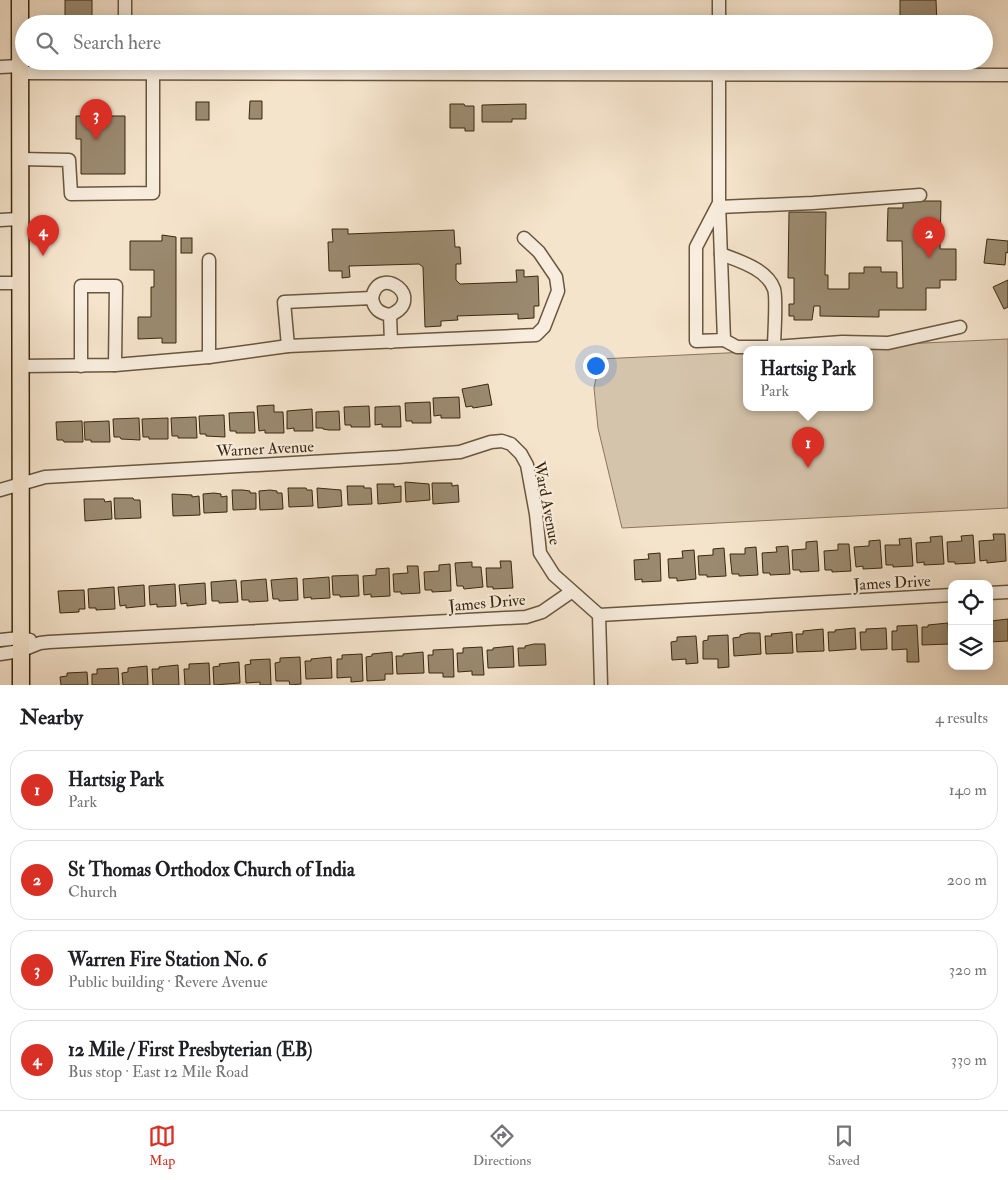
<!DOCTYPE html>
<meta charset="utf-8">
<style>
body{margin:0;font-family:"IM FELL Double Pica",serif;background:#f6f6f6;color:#202124}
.controls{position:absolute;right:15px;bottom:15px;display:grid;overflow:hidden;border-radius:10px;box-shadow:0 2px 12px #0003}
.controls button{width:45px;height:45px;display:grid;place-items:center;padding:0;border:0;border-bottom:1px solid #e0e0e0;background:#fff;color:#202124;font:25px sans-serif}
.you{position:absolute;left:595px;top:365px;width:18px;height:18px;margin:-12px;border:4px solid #fff;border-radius:50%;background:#1a73e8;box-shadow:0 0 0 8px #1a73e833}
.badge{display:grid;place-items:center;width:32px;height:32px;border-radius:50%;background:#d93025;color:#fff;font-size:16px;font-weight:700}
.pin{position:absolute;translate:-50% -41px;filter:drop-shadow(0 1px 2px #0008)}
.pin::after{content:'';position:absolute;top:26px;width:18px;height:15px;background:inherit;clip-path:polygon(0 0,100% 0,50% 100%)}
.popup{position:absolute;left:743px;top:346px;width:130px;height:65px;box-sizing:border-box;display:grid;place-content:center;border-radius:10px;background:#fff;filter:drop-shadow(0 1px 4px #0005);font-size:16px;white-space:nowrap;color:#757577}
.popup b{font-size:19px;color:#202124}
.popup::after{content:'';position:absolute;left:50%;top:100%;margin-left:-10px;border:10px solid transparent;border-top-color:#fff}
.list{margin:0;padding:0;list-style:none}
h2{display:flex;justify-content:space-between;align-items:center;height:65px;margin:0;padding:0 20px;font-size:21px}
h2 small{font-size:16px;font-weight:400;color:#757577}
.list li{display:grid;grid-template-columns:32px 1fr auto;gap:15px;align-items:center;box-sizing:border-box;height:80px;margin:0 10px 10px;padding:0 10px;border:1px solid #e0e0e0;border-radius:20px}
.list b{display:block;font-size:19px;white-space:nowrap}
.list p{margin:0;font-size:16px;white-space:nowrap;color:#757577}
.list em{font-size:16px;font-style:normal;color:#757577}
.icon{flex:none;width:28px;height:28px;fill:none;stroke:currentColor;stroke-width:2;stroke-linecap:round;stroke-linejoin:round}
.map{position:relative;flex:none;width:1008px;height:685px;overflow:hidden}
.search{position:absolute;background:#fff;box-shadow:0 2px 12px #0003;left:15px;right:15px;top:15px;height:55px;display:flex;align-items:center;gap:12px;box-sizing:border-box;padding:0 18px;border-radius:28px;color:#757577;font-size:19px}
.sheet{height:425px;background:#fff}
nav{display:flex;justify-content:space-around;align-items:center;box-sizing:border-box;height:70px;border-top:1px solid #e0e0e0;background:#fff;font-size:14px;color:#757577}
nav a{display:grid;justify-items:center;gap:2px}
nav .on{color:#d93025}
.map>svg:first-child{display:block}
.green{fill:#d5c4ac;stroke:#88765c}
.building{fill:#9b8a70;stroke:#3a280d}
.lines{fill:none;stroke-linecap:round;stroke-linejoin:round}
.minor-casing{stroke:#69573d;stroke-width:15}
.major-casing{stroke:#3a280d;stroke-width:19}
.minor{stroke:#f8edde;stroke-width:12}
.major{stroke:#f5e4cc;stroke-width:16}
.labels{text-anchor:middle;stroke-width:4.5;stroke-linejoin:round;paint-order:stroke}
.street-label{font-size:16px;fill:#3a280d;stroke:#f8edde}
</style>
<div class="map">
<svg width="1008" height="685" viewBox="0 0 1008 685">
<rect width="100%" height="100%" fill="#f5e4cc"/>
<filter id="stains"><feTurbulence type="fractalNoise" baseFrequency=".004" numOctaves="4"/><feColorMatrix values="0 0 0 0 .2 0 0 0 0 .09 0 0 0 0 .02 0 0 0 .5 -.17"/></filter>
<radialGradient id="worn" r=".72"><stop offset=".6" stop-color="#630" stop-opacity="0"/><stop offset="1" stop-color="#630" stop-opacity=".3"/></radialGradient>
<!-- green -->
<path class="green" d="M1008 339V508L622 528 598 428 594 388 600 359 747 352V407H869V349H799Z"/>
<!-- building -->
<g class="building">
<path d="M65 0H92V19H119V24H65Z"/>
<path d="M900 0H936L937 24H900Z"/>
<rect x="304" y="18" width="13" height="6"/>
<rect x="846" y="18" width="37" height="6"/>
<path d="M250 101H262V119H249Z"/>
<rect x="196" y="102" width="13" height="18"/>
<path d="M450 104H464L465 106H474V131H465V128H450Z"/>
<path d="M526 104V119H512V122H482V105Z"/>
<path d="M76 116H125V174H81V139H76Z"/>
<path d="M903 201H941L940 249H956V280H940V288H926V310H879V317L820 316V306H814L812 320H794V316H789V304H794V278H788L789 212H826L825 275H828V289H849V273H864V267H881V272H897V288H903L902 241H887L888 208H903Z"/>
<path d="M332 229H348V234L454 230 455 247H460L461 264H456V280L460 284 517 282 516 270H524V277L538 276 539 306H534V318L518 319V314L457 316 458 320 441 321V326L425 327 423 267 419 264 349 266 350 277 342 278V271H329L328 242H333Z"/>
<path d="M162 235 176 237V343H162V338L138 339V317H151V287H154V270H130V241H162Z"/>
<rect x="181" y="238" width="11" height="15"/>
<path d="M987 239 1008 241V253L1006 252 1005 265 984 263Z"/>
<path d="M1008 280V307L1004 309 993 287Z"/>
<path d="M488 384 492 405 473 408 472 406 466 407 462 389Z"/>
<path d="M459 397 460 418H441V415L434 416 433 398Z"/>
<path d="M430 402 431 423H412V421H406L405 403Z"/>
<path d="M274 405V412H283L284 433H265V430L259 431 257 406Z"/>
<path d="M369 406 370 427H351V425H345L344 407Z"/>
<path d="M400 406 401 427H382V424L375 425V407Z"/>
<path d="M312 409 313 431H294V428L287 429V411Z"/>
<path d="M339 411 340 430H329L323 429V428H316V412Z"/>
<path d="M254 412 255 433H236V431H230L229 413Z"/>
<path d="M224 415 225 437 206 436V434H200L199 416Z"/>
<path d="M196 417 197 438H178V436H172L171 418Z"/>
<path d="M139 418 140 440 121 439 120 437H114L113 419Z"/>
<path d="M168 418V439H149V437H143L142 419Z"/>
<path d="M82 421 83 442H64L63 440H57L56 422Z"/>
<path d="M109 421 110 442H91V440H85L84 422Z"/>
<path d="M405 482 429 484 430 500 406 502Z"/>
<path d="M432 483H452V486L458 485 459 502 433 504Z"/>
<path d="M377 484H394V487L401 486V502L378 504Z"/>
<path d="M347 486H364V488H371L372 504 348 505Z"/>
<path d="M288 488H306L307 490H312L313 506 289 507Z"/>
<path d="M317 488 341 490 342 506 318 508Z"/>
<path d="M232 490H243L250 491V493H256V509L233 510Z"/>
<path d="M270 490 277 491V493H282L283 509 260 510 259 491Z"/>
<path d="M214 493 221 494V497L227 496V512L204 513 203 494Z"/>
<path d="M172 494 192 495V497L199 496 200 515 173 516Z"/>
<path d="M114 498H133L134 500H140L141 518 115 519Z"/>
<path d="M84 499H104L105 502 111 501 112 519 85 521Z"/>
<path d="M993 534H1005L1006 561 987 563V560L980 561 979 541 994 540Z"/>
<path d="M973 535 975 563 955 564V562H948L947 542 962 541 961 536Z"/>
<path d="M942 536 944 564 924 565V562L917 563 916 543 931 542 930 537Z"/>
<path d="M911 538 913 566 893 567V565H886L885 545H900L899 539Z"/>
<path d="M880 540 882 568 863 569V566L856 567 854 547 869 546V541Z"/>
<path d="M817 541 819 571 800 572V570H793L792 550 806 549V542Z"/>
<path d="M838 544H849L851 571 832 572V570H825L824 551 838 550Z"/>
<path d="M788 546 790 574 770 575V573H763L762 553 777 552 776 547Z"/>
<path d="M756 547 758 575 739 576V574H732L730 554H745V548Z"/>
<path d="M724 548 726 576 707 577V575H699L698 556 713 555V549Z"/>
<path d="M694 550 696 579 677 581V578H669L668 559 683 558 682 551Z"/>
<path d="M660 553 661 581 642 582V579L635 580 634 560 649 559 648 554Z"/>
<path d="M500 561H511L513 588 493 589V587H487L486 568H501Z"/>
<path d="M472 562V567H481L483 587 464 589 463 586H457L455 563Z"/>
<path d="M450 564 451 591 432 592V590H425L424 572 439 571V565Z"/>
<path d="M407 566H418L420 593 401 594V592H394L393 574 408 573Z"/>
<path d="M389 568 390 596 371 597V594L364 595 363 576 376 575V569Z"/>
<path d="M358 575 359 596 340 597V595H333L332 576Z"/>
<path d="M329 577 330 598 311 599V597L304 598 303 579Z"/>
<path d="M297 578 298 600 279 601V599H273L271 580Z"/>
<path d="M266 579 268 601 249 602V600H242L241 581Z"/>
<path d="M236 580 238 602 219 603V601H212L211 582Z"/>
<path d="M205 583 206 604 187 606V603L181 604 179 585Z"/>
<path d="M175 584 176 606 157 607V604L150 605 149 586Z"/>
<path d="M144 585 145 606 126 608V605L120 606 118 587Z"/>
<path d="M114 587 115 609 96 610V608H89L88 589Z"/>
<path d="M84 590 85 609H79V612L60 613 58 591Z"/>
<path d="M1008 619V641L989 642V623H992L991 621Z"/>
<path d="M948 623 949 644 922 645V627H928V625Z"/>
<path d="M917 625 919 662H907V649L892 650V631H897V626Z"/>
<path d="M855 628 856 649 829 651 828 632H835V630Z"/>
<path d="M886 628 887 649 861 650 860 632H866V629Z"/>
<path d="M823 629 824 651 797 652 796 634H803V631Z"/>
<path d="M792 632 793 653 766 654 765 636H772L771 634Z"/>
<path d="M748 633H760L761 654 734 656 733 638 740 637V635Z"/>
<path d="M728 635 729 667 718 668V659H703V641L708 640V636Z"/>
<path d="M696 636 698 663 686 664V659L672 660 671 642 677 641V637Z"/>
<path d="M534 644H545L546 665 519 666 518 648H525V646Z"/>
<path d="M513 646 514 667 488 668 487 650H493V648Z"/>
<path d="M482 647 484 675H472V671L458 672 457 653H463V648Z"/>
<path d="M453 649 454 677H443V673H429L428 655H433V650Z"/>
<path d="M392 652 393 674H385V680L367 681 366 657 372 656V654Z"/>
<path d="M423 652 424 673 397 674 396 656H403V654Z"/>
<path d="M362 654 363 681 351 682V677L337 678V659H342V655Z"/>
<path d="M300 657 301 684 290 685 289 681H276L275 663 280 662V658Z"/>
<path d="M331 657 332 678 306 679 305 661H311V659Z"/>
<path d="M270 659 271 685H260V682L246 683 245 665 251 664 250 660Z"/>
<path d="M239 662 240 683 214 685 213 667 220 666 219 664Z"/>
<path d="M209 663 210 685H185L184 669H189V664Z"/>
<path d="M178 665 179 685H153L152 669H159V667Z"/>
<path d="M147 666 148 685H123L122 673 128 672V668Z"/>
<path d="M118 668 119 685H92V674H97V669Z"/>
<path d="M87 672 88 685H61L60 677 67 676V673Z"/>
</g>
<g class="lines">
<!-- minor casing -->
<g class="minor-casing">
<g id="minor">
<path d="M125 0V24"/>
<path d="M719 0V24"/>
<path d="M0 67 20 66"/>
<path d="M20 73 1008 75"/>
<path d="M20 159 69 160 71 194 153 193V72"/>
<path d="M719 203 696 247V341L724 340 719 203V61"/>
<path d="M719 207 813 203 920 195"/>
<path d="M0 220 19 219"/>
<path d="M721 254C739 261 767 269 774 289 777 297 774 337 774 347"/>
<path d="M209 260V357"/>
<path d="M0 283H20"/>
<path d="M372 298C379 262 428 299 390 315"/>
<path d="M724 340 737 347H774L842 342 888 343 960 327"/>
<path d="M288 346 284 302 372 298C374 309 379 313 390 315L391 342"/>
<path d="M20 366 115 365 209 357 288 346 536 335 544 327 558 291 556 277 539 252 524 238"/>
<path d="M81 366V286H116L115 365"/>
<path d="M0 490 45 477 398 457 460 452 491 442 502 441 511 444 521 454 527 465 536 514 540 553 554 575 599 615 952 595"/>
<path d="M989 593 1008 592"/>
<path d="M599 615 601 685"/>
<path d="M0 640 20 638 30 640"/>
<path d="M0 654 20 651 40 643 49 642 526 617 542 612 571 592"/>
</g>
</g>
<!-- major casing -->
<g class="major-casing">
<path id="major" d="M20 0 21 685"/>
</g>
<!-- minor -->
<use href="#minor" class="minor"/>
<!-- major -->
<use href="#major" class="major"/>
</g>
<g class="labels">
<!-- street labels -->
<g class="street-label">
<text transform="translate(265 448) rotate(-3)" y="6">Warner Avenue</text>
<text transform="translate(548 503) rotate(79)" y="6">Ward Avenue</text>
<text transform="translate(892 582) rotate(-3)" y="6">James Drive</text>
<text transform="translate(487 602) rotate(-5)" y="6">James Drive</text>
</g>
</g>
<rect width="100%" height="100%" filter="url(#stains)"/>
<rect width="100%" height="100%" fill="url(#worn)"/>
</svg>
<div class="controls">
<button><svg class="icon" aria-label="locate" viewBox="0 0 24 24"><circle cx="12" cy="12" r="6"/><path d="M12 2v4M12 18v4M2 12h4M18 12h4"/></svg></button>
<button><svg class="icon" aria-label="layers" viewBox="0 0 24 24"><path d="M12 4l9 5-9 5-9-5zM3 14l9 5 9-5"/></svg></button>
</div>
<div class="you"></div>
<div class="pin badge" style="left:808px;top:468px">1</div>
<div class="popup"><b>Hartsig Park</b>Park</div>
<div class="pin badge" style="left:929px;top:258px">2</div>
<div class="pin badge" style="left:96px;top:140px">3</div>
<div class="pin badge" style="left:43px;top:256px">4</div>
<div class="search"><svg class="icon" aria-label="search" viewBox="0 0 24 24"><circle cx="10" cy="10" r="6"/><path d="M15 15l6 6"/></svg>Search here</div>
</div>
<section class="sheet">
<h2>Nearby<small>4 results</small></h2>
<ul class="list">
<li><span class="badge">1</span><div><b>Hartsig Park</b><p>Park</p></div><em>140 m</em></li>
<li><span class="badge">2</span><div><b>St Thomas Orthodox Church of India</b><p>Church</p></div><em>200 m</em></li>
<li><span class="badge">3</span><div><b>Warren Fire Station No. 6</b><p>Public building · Revere Avenue</p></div><em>320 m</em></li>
<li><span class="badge">4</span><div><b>12 Mile / First Presbyterian (EB)</b><p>Bus stop · East 12 Mile Road</p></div><em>330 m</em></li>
</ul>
</section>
<nav>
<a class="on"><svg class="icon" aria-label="map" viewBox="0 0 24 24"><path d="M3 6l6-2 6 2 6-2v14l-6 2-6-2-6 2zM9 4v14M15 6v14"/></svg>Map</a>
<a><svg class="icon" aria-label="directions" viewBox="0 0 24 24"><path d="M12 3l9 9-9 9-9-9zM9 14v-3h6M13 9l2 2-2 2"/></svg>Directions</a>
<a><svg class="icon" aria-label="saved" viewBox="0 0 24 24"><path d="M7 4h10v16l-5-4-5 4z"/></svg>Saved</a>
</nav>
